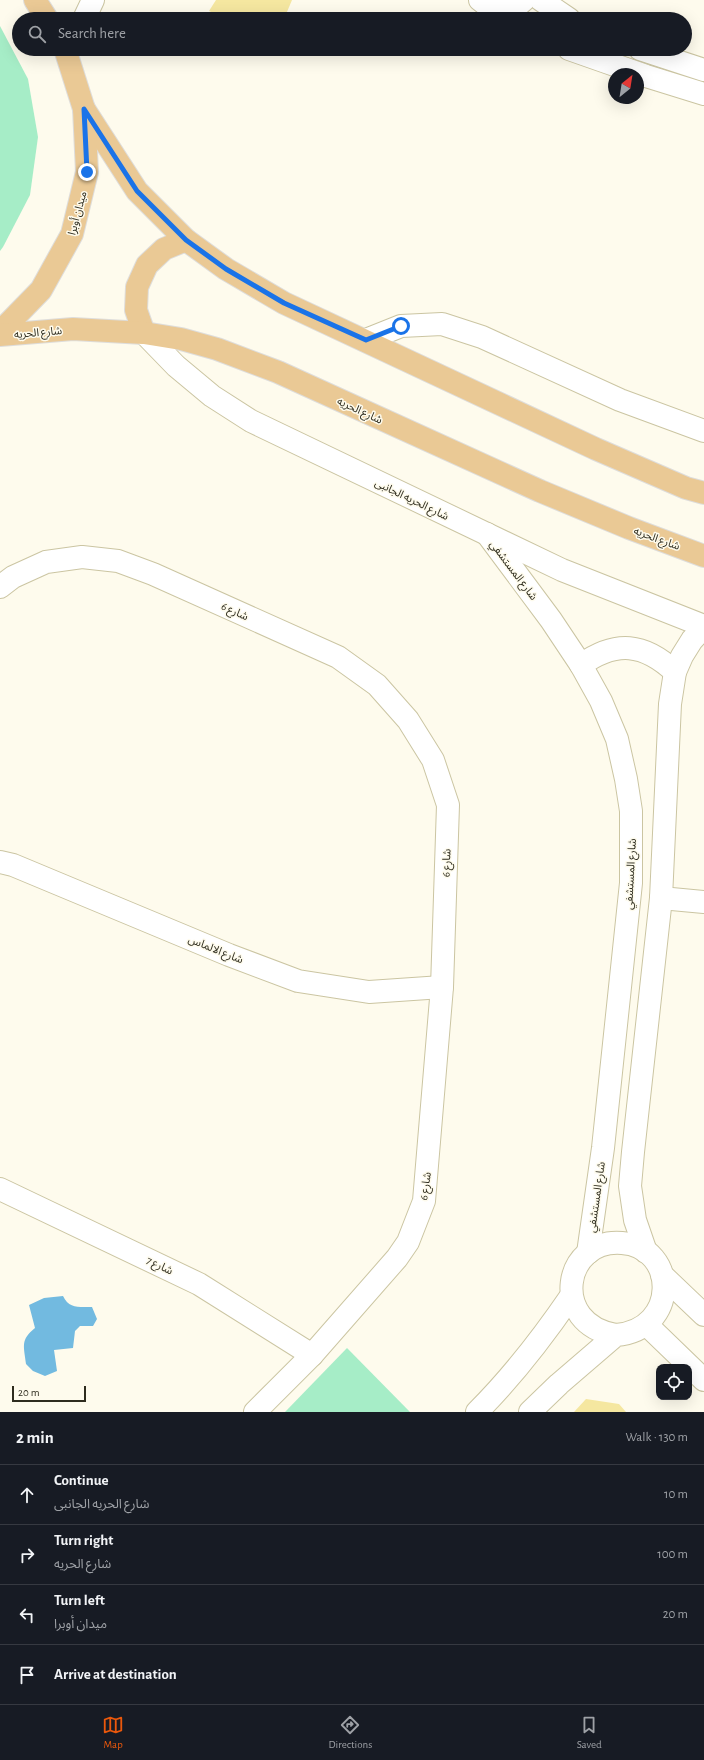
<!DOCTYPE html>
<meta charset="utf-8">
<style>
body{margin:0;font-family:"Alegreya Sans","Noto Sans Arabic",sans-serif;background:#20242c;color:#f1f3f6}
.controls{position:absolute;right:12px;bottom:12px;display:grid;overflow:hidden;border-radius:8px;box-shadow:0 4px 16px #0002}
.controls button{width:36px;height:36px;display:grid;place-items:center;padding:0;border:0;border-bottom:1px solid #363941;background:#171b24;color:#f1f3f6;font:20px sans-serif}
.compass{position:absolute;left:608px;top:68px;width:36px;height:36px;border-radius:50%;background:#171b24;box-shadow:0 4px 16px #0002;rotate:30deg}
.scale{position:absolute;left:12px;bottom:10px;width:74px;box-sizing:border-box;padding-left:4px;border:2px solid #2e2c1e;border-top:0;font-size:11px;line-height:14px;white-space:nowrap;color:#2e2c1e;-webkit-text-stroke:3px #fefbed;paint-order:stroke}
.stop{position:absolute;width:12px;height:12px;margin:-9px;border:3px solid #1a73e8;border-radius:50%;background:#fff}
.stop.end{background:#1a73e8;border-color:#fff;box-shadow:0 1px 4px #0008}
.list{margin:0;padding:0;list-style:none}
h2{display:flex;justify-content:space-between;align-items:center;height:52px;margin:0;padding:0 16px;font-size:17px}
h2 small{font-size:13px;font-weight:400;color:#9ea1a6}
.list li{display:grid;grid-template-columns:26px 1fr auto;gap:12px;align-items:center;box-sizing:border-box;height:60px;padding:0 16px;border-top:1px solid #363941}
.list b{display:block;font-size:15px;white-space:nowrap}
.list p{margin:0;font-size:13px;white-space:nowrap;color:#9ea1a6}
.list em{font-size:13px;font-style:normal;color:#9ea1a6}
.icon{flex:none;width:22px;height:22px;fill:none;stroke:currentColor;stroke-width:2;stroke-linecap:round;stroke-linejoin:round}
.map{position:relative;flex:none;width:704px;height:1412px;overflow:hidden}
.search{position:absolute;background:#171b24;box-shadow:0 4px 16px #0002;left:12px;right:12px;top:12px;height:44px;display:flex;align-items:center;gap:10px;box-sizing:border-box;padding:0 14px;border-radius:22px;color:#9ea1a6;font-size:15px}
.sheet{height:292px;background:#171b24}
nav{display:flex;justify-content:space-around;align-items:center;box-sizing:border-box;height:56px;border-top:1px solid #363941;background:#171b24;font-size:11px;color:#9ea1a6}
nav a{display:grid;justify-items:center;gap:2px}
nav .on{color:#ea580c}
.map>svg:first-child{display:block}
.green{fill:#a6edc7}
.water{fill:#72bae0}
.building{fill:#f5e7a0}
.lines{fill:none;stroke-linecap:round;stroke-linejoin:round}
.minor-casing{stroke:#cbc5a2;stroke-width:24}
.major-casing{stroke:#dedddb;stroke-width:24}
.minor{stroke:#fff;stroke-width:22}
.major{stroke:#eac995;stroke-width:22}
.route{stroke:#1a73e8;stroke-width:5}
.labels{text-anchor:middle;stroke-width:3;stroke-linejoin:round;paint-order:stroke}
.street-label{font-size:11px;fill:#2e2c1e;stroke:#fefbed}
</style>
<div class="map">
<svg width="704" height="1412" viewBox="0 0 704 1412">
<rect width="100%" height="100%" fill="#fefbed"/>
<!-- green -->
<g class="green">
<path d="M0 26 28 79 38 137 30 195 3 247 0 251Z"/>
<path d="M347 1348 410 1412H285Z"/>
</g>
<!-- water -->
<path class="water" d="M63 1296C69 1309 80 1307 92 1307L97 1319 93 1326H80L75 1331 73 1348 54 1350 57 1371 45 1376 33 1371 26 1364C24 1346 20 1340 35 1328L29 1305 44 1298Z"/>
<!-- building -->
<g class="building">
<path d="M216 0H292L284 19H226L209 11Z"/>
<path d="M586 1399 619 1404 626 1412H574Z"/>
</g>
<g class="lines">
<!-- minor casing -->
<g class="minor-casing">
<g id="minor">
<path d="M480 0C493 12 511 13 524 0"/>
<path d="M541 0 569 19"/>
<path d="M84 19 93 0"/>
<path d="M569 49 646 76 704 94"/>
<path d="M640 49 704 70"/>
<path d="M144 333 176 366 212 396 251 421 562 570 704 626"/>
<path d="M366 340 401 326 442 324 482 337 620 400 704 431"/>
<path d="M487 534 551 620 581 665 601 701 617 739 626 779 631 811V883L603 1148 588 1253"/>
<path d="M0 587 13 577 46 562 82 557 118 561 153 574 338 657 377 685 408 720 433 760 448 805 442 987 424 1201 408 1242 397 1258 312 1355 255 1412"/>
<path d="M581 665C616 640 644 643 675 672"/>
<path d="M0 862 13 865 229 955 298 981 369 992 442 987"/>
<path d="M661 898 704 902"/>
<path d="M0 1189 199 1284 312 1355"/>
<path d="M646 1252 635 1220 630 1186 633 1152 661 898 670 704 675 672 682 656 692 640 704 627"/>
<path d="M662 1275 704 1315"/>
<path d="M647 1325 704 1380"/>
<path d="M477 1412C513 1376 543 1337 571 1296"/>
<path d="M530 1412 559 1384 616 1335C679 1330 678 1247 622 1243 563 1238 549 1324 616 1335"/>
</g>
</g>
<!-- major casing -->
<g class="major-casing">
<g id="major">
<path d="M35 0 47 19"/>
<path d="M84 109 137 191 186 240 226 269 284 303 596 449 686 488 704 493"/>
<path d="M0 332 41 290 72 234 87 172 84 109 65 49"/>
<path d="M144 333 136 310 137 287 147 265 164 249 186 240"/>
<path d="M0 335 73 329 144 333 181 339 217 349 278 372 540 491 629 528 704 556"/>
</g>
</g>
<!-- minor -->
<use href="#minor" class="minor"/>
<!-- major -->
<use href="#major" class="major"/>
</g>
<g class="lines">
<!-- route -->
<path class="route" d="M87 172 84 109 137 191 186 240 226 269 284 303 366 340 401 326"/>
</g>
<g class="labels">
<!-- street labels -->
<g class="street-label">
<text transform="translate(77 213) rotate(-75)" y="4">ميدان أوبرا</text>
<text transform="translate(38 332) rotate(-5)" y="4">شارع الحريه</text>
<text transform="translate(360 410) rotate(25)" y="4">شارع الحريه</text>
<text transform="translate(412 499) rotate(26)" y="4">شارع الحريه الجانبى</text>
<text transform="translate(657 538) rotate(20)" y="4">شارع الحريه</text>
<text transform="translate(514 570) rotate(53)" y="4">شارع المستشفي</text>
<text transform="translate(235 611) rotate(24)" y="4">شارع 6</text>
<text transform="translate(446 863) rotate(-88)" y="4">شارع 6</text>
<text transform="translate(630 874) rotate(-87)" y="4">شارع المستشفي</text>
<text transform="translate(216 949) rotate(22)" y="4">شارع الالماس</text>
<text transform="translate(425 1186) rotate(-82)" y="4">شارع 6</text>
<text transform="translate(596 1197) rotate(-82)" y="4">شارع المستشفي</text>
<text transform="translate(160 1265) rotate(26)" y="4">شارع 7</text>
</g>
</g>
</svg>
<div class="controls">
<button><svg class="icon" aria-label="locate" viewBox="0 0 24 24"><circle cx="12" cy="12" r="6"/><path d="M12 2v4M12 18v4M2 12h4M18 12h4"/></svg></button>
</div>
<svg class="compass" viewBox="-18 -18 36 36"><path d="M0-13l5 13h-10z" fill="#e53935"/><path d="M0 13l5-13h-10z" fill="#9ea1a6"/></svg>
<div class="scale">20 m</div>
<div class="stop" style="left:401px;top:326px"></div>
<div class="stop end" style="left:87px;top:172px"></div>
<div class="search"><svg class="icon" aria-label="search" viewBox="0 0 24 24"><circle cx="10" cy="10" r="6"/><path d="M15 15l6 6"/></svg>Search here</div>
</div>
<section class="sheet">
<h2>2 min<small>Walk · 130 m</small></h2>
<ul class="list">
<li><svg class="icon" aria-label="ahead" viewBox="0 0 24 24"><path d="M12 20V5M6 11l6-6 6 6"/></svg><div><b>Continue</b><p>شارع الحريه الجانبى</p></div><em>10 m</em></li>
<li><svg class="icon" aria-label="right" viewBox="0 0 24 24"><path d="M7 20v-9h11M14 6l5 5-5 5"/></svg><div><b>Turn right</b><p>شارع الحريه</p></div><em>100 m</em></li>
<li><svg class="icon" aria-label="left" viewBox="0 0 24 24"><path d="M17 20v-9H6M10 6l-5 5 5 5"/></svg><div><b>Turn left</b><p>ميدان أوبرا</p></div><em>20 m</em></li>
<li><svg class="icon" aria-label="arrive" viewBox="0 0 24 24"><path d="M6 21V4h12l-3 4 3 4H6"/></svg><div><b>Arrive at destination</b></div></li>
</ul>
</section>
<nav>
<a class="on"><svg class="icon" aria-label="map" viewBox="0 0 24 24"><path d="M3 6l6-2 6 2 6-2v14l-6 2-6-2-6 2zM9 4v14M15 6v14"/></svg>Map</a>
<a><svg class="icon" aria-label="directions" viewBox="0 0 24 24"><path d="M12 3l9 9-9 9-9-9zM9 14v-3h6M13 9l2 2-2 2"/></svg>Directions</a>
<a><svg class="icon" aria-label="saved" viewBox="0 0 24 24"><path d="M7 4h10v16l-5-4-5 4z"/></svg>Saved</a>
</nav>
